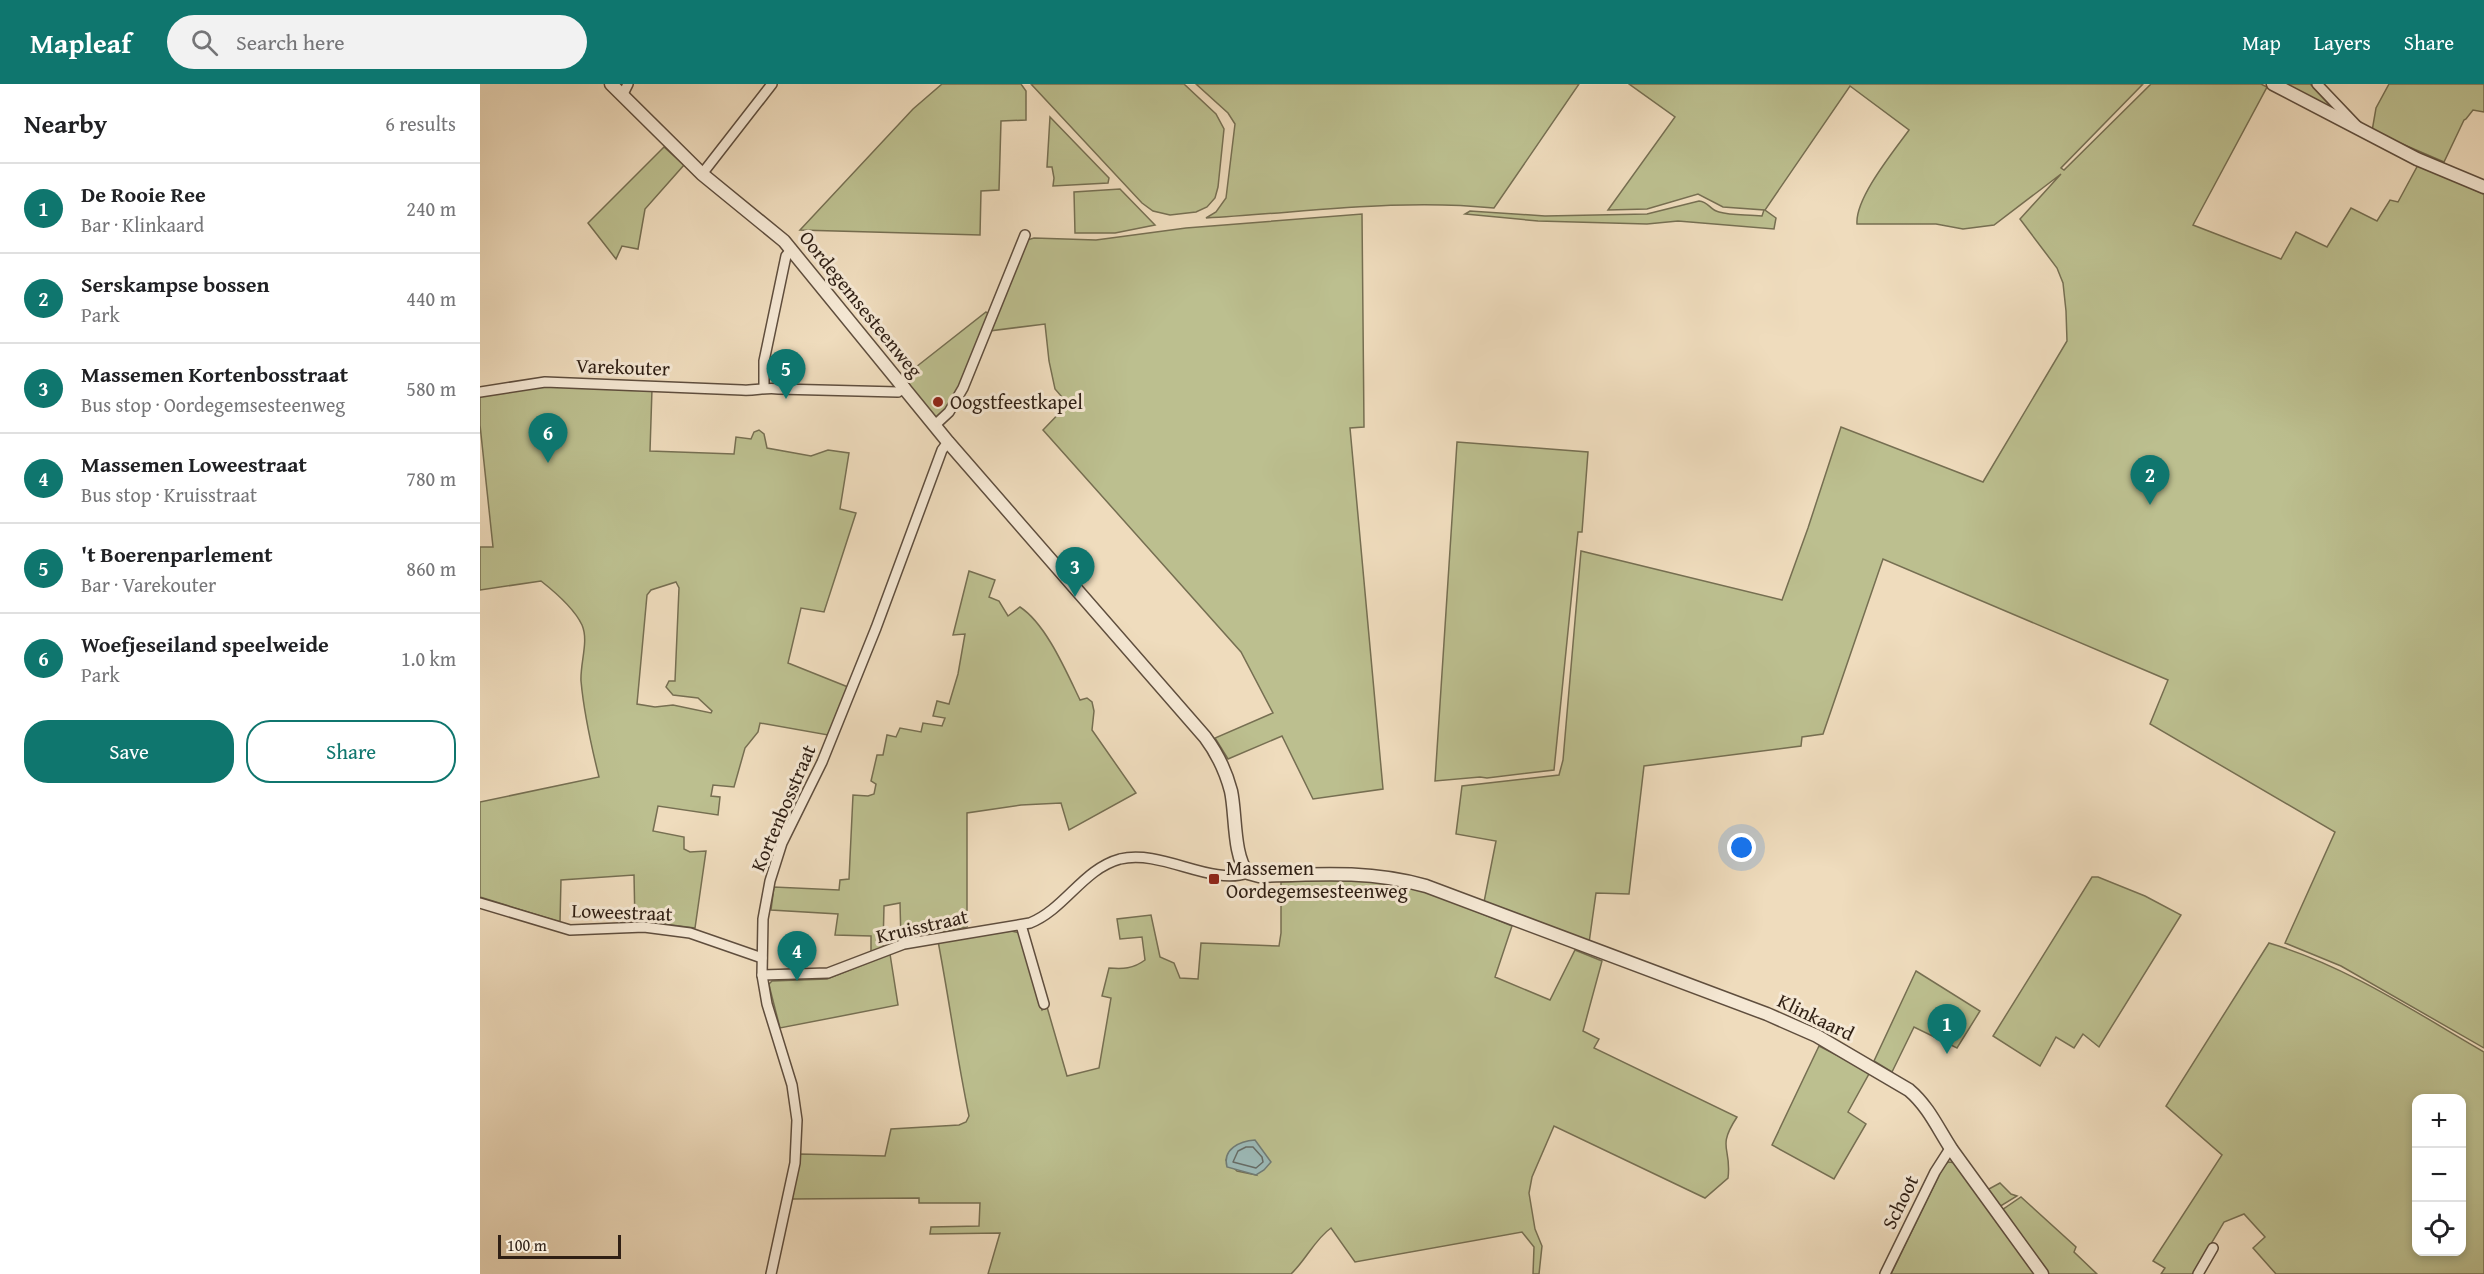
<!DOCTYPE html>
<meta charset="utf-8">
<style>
body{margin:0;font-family:"Gentium Book Plus",serif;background:#f2f2f2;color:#202124}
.controls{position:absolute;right:18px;bottom:18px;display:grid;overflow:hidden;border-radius:12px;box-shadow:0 3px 9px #0003}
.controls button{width:54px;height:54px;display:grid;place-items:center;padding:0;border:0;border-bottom:2px solid #e0e0e0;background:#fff;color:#202124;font:30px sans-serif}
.scale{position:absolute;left:18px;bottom:15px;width:123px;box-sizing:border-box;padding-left:6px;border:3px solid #2f1f14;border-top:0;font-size:16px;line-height:21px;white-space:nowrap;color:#2f1f14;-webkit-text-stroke:4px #f5e8d4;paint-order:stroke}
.you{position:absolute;left:1262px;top:764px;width:21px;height:21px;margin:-15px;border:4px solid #fff;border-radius:50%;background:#1a73e8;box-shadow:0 0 0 9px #1a73e833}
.badge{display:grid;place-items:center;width:39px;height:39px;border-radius:50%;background:#0f766e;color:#fff;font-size:20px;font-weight:700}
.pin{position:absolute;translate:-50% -50px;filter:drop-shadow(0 2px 3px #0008)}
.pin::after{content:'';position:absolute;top:32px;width:21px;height:18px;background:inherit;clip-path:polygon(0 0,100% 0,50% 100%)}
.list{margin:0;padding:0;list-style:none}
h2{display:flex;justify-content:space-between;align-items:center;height:78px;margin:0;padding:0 24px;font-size:26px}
h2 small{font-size:20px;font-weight:400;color:#757577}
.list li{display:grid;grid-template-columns:39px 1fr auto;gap:18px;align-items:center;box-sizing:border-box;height:90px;padding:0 24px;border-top:2px solid #e0e0e0}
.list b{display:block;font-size:22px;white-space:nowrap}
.list p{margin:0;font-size:20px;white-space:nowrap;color:#757577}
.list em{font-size:20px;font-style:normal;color:#757577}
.actions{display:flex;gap:12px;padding:18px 24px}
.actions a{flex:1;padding:14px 0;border:2px solid #0f766e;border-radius:24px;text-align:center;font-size:21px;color:#0f766e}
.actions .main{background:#0f766e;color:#fff}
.icon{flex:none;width:33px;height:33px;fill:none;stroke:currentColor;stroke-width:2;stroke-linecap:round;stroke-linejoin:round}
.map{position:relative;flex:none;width:2004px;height:1190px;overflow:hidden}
header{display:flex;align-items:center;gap:36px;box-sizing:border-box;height:84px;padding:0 30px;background:#0f766e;color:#fff}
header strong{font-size:28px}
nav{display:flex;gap:33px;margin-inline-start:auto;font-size:21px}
.search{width:420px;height:54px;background:#f2f2f2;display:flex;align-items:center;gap:15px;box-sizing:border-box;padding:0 21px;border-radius:33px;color:#757577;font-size:22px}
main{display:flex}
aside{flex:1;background:#fff}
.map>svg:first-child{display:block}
.green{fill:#bcbf8f;stroke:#766f52;stroke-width:1.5;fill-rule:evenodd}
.water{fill:#9cbab8;stroke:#707c76;stroke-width:1.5}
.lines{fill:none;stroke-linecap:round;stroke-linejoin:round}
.shore{stroke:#666c66;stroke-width:1.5}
.minor-casing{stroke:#5f4e3e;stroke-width:12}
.tertiary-casing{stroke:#5f4e3e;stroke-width:15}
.minor{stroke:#f5e8d4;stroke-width:9}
.tertiary{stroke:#f5e8d4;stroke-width:12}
.poi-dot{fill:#8f2418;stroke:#f5e8d4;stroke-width:2}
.labels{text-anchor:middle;stroke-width:6;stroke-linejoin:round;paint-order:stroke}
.street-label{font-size:20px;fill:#2f1f14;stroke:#f5e8d4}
.poi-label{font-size:20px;fill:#2f1f14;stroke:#f5e8d4;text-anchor:start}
</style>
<header>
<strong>Mapleaf</strong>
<div class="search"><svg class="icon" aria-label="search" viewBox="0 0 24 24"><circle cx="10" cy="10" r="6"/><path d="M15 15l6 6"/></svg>Search here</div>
<nav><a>Map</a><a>Layers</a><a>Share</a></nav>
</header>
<main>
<aside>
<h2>Nearby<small>6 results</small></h2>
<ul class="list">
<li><span class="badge">1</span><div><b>De Rooie Ree</b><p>Bar · Klinkaard</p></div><em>240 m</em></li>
<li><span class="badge">2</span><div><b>Serskampse bossen</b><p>Park</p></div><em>440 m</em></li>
<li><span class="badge">3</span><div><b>Massemen Kortenbosstraat</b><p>Bus stop · Oordegemsesteenweg</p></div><em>580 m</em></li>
<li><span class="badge">4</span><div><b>Massemen Loweestraat</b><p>Bus stop · Kruisstraat</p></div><em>780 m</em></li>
<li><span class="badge">5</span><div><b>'t Boerenparlement</b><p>Bar · Varekouter</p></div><em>860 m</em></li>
<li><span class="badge">6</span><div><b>Woefjeseiland speelweide</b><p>Park</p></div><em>1.0 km</em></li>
</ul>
<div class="actions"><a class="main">Save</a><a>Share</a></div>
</aside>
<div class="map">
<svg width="2004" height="1190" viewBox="0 0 2004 1190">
<rect width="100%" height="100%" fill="#efdcbd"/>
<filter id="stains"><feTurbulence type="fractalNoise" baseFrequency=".00333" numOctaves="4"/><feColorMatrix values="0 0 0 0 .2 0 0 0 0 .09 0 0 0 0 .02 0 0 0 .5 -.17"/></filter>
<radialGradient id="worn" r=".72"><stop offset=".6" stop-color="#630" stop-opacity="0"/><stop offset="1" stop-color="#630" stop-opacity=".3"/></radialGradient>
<!-- green -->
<g class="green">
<path d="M462 0H541L546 7V36L521 37 519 106 501 107 500 151 320 146 433 25Z"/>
<path d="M551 0H704L736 30 744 45 738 103 735 114 727 123 716 128 690 131 673 127 662 119Z"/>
<path d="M716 0H1099L1014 124C918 114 821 129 726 134L736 128 746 114 755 40 748 29Z"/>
<path d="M1149 0H1663L1581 84 1584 86 1671 0H1781L1787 3 1713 141 1801 175 1816 148 1847 163 1871 124 1897 137 1910 116 1918 118 1938 81 2004 110V964L1861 882 1805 859 1855 748 1670 640 1688 596 1403 475 1343 650 1322 653 1321 662 1164 682 1149 810 1116 809 1109 859 1004 818 1016 757 976 750 982 702 1079 691 1083 676 1101 467 1302 516 1328 444 1361 343 1503 398 1587 257 1586 227 1583 199 1577 184 1540 135 1581 90 1514 141 1483 145 1456 140H1377C1375 114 1414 67 1429 46L1370 2 1285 126 1296 134 1294 145 1198 137 1167 140 1058 137 985 130 990 127 1065 132 1167 130 1219 117C1229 118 1230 126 1239 128 1253 132 1268 130 1282 132L1284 126 1243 123 1218 110 1167 125 1128 126 1195 33Z"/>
<path d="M1802 0H1830L1860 28Z"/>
<path d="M1909 0H2004V28L1993 26 1986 35 1984 36 1964 78 1892 47 1896 24Z"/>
<path d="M570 33 629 94 628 99 573 102 574 94 572 83H567Z"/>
<path d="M184 63 204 81 165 125 158 165 142 162 136 175 108 139Z"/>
<path d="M640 105 675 141 635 149H595L594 108Z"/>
<path d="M882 130 884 343 870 344 903 705 833 715 802 652 748 675 735 654 793 629 761 568 563 346 588 320 575 305 569 277 565 240 509 247 547 156 554 154 616 156 706 144Z"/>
<path d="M506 228 511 232C498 264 484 312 457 334L455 333 422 294Z"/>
<path d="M59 301 172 305 170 367 254 370 256 353 271 355 274 348 279 346 284 350 287 364 331 372 348 366 369 369 360 425 376 429 344 528 321 524 308 579 368 603 348 651 280 639 278 648 265 664 254 703 233 701 231 712 240 713 238 731 178 722 173 747 204 753V765L210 768 226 767 215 844 184 840H155L154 791 81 796 80 838 0 813V718L119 693C111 661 104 630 101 597 100 579 109 557 102 541 94 524 75 508 61 497L0 506V463H13L0 341V311ZM196 498 199 504 195 597H189L186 603 193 611 218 614 232 627 231 629 193 621 175 623 157 620 167 511 171 506Z"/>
<path d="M977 358 1108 368 1102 448H1098L1074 686 1007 694 1000 693 955 697Z"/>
<path d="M489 487 515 496 509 513 519 517 528 532 540 523C566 540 586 587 600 616L607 614 612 618 614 627 612 646 656 709 589 746 581 719 541 721 487 729V843L421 857 420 819 404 822 403 863 391 868V852L355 851 358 830 291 826 294 803 359 806 360 796 369 795 373 711 388 712 394 710 396 700 391 697 397 671H403L407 651 416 653 420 644 441 648 443 639 462 642 465 634 453 632 457 617 469 620 478 590 485 550 473 551Z"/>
<path d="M1612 793H1618L1665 812 1701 831 1619 963 1603 950 1594 964 1576 953 1560 982 1513 952Z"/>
<path d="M858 795 891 796 944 806 1032 842 1015 893 1070 916 1095 866 1122 877 1103 947 1119 955 1114 964 1257 1033C1236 1065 1252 1063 1248 1094L1225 1114 1074 1042 1052 1093 1049 1109 1055 1145 1062 1162 1059 1190H1053L1054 1163 1042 1148 875 1178 851 1144C835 1155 826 1176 811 1190H508L520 1149 450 1150 451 1143 499 1142 500 1119H439V1114L312 1115 320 1070 405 1072 411 1045 479 1041 486 1038 489 1032C477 974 469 915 458 857L531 847 540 849 562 926 567 923 587 992 619 984 631 914 622 912 629 884C643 885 653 885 665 876L662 853 640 855 637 835 671 831 680 873 694 879 700 894 718 895 721 859 799 862 801 849V798ZM750 1067 776 1091 757 1087 746 1076Z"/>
<path d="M1789 859C1867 882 1935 928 2004 968V1190H1796L1773 1164 1785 1153 1764 1130 1744 1138 1713 1190H1681L1685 1184 1673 1177 1742 1071 1686 1022ZM1936 1014H1982V1168H1936Z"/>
<path d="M410 870 418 921 300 944 290 905 289 900 292 897 347 895Z"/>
<path d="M1436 887 1500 927 1477 964 1434 943 1412 988 1394 977Z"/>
<path d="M1339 962 1390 988 1368 1028 1386 1040 1354 1095 1292 1061Z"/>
<path d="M1468 1078 1478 1079 1557 1190H1411L1463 1083Z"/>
<path d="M1520 1099 1531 1110 1537 1112 1519 1123 1507 1106Z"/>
<path d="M1541 1113 1596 1163 1594 1168 1617 1190H1569L1522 1126Z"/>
</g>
<!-- water -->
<path class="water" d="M775 1056 791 1078 784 1086 776 1091 747 1083C742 1065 760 1057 775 1056Z"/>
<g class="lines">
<!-- shore -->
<path class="shore" d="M766 1063H773L782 1073 783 1078 776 1084 753 1078 758 1067Z"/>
<!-- minor casing -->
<g class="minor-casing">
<g id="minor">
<path d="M1837 0 1877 42"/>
<path d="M142 12 148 0"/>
<path d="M222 90 292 0"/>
<path d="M284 303V277L306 172 312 165"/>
<path d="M0 308 65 298 262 306C276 307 285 303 299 305L418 308 425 303"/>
<path d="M455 341 469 328 483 304 545 151"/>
<path d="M0 819 90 846 164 843 210 849 282 874"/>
<path d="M541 841 564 920"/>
<path d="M282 891 348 889 424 860 550 839C585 825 603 785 640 775 682 765 730 802 768 789"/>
<path d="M291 1190 315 1079 317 1036 312 1001 287 920 282 891 283 835 290 797 302 759 342 678 396 544 462 366 468 358"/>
<path d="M1405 1190 1455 1088 1471 1063"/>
<path d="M1718 1190 1733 1164"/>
</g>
</g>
<!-- tertiary casing -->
<g class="tertiary-casing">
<g id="tertiary">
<path d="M131 0 222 90 304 157 468 358 725 653C737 669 746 688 751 707 756 729 753 773 768 789L779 792C837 790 890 786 946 802L1287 930 1337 952 1429 1006C1449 1023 1458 1045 1472 1066 1502 1107 1532 1149 1562 1190"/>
<path d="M1793 0 1937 75 2004 103"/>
</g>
</g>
<!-- minor -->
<use href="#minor" class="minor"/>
<!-- tertiary -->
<use href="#tertiary" class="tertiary"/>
</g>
<!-- markers -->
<g class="poi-dot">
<circle cx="458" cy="318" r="6"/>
<rect x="728" y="789" width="12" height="12" rx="3"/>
</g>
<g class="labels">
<!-- street labels -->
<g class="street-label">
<text transform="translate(381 220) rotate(51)" y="7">Oordegemsesteenweg</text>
<text transform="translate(143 283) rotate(2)" y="7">Varekouter</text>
<text transform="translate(303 724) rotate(-67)" y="7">Kortenbosstraat</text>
<text transform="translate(142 828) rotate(2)" y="7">Loweestraat</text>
<text transform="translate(442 842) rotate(-13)" y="7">Kruisstraat</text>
<text transform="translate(1336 933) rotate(26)" y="7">Klinkaard</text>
<text transform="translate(1420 1118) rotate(-64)" y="7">Schoot</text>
</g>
<!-- poi labels -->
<g class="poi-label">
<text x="470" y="325">Oogstfeestkapel</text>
<text x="746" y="791">Massemen<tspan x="746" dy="23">Oordegemsesteenweg</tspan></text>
</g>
</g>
<rect width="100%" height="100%" filter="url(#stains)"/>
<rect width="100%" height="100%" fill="url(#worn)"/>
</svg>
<div class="controls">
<button>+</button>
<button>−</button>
<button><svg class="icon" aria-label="locate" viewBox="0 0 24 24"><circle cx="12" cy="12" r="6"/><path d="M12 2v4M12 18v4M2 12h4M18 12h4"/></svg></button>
</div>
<div class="scale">100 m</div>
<div class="you"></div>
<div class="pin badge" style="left:1467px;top:970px">1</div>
<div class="pin badge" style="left:1670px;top:421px">2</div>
<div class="pin badge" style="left:595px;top:513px">3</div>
<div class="pin badge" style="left:317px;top:897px">4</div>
<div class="pin badge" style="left:306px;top:315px">5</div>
<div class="pin badge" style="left:68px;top:379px">6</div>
</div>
</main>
